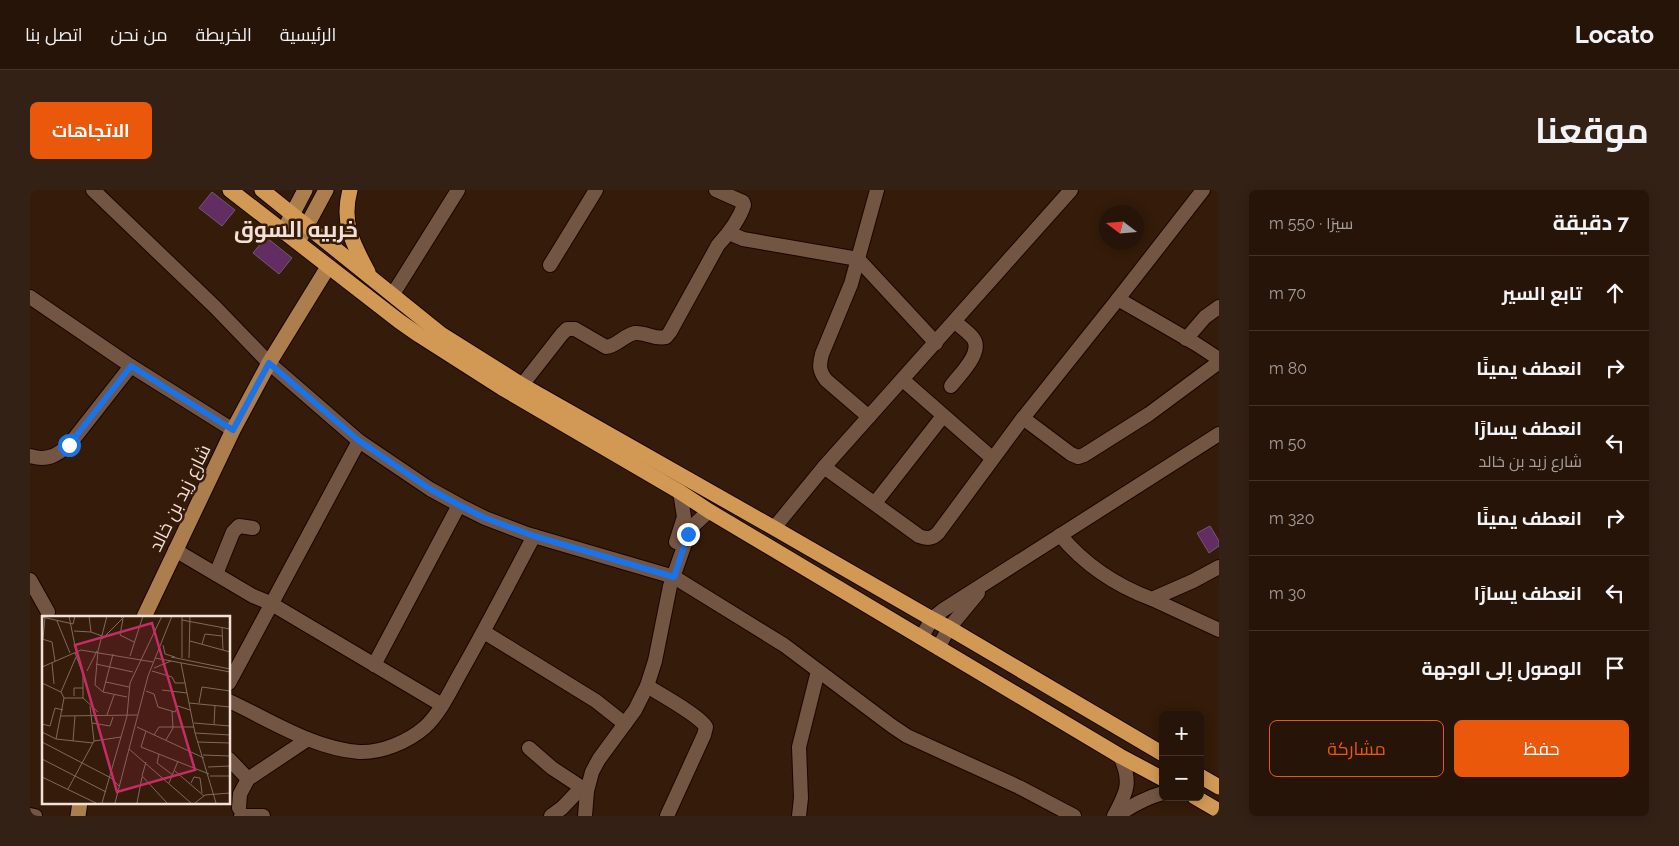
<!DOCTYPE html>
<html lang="ar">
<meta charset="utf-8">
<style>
body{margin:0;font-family:Raleway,Cairo,sans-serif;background:#332116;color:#f1f3f6;direction:rtl}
.controls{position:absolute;right:15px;bottom:15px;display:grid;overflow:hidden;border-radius:8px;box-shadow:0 2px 12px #0003}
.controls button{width:45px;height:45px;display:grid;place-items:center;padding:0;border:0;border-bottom:1px solid #433329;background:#271408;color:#f1f3f6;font:25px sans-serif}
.compass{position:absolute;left:1069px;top:15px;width:45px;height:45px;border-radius:50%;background:#271408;box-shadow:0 2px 12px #0003;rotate:286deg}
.stop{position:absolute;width:15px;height:15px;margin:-11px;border:4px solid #1a73e8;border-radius:50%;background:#fff}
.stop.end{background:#1a73e8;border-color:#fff;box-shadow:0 1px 5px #0008}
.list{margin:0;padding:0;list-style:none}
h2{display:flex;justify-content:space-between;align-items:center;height:65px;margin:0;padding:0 20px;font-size:21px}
h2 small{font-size:16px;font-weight:400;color:#a49e9c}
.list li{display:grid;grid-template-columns:32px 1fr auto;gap:15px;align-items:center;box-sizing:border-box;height:75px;padding:0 20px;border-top:1px solid #433329}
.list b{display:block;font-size:19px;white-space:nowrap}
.list p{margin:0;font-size:16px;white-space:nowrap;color:#a49e9c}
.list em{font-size:16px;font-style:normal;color:#a49e9c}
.actions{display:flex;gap:10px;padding:15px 20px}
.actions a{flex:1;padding:11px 0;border:1px solid #ea580c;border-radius:8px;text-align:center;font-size:18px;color:#ea580c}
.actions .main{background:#ea580c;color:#fff}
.icon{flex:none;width:28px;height:28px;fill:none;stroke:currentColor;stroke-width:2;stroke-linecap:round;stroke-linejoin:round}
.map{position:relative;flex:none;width:1189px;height:626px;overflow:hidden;direction:ltr;border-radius:8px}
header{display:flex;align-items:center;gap:30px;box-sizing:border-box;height:70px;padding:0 25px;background:#271408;border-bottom:1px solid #433329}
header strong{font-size:24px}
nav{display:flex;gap:28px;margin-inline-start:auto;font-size:18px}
.intro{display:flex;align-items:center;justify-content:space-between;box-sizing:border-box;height:120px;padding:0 30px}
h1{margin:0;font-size:35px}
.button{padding:12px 22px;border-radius:8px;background:#ea580c;color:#fff;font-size:18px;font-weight:700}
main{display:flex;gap:30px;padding:0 30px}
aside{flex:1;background:#271408;border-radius:8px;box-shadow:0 2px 12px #0003}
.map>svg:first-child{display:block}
.building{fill:#622d62;stroke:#725971}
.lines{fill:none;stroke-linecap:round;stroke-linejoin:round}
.minor-casing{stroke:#1b0500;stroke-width:16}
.major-casing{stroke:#1b0500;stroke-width:17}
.highway-casing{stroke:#1b0500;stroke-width:17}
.minor{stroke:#735543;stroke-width:14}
.major{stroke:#ac7e4e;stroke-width:15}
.highway{stroke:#d29955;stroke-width:15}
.route{stroke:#1a73e8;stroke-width:6}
.labels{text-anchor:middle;stroke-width:5;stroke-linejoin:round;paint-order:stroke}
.street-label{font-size:18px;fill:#f3e1d7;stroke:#341b0a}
.district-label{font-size:22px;font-weight:bold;fill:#f3e1d7;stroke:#341b0a}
.inset-road{fill:none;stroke:#806a5c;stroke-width:1}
.view{fill:#c72c67;fill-opacity:0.15;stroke:#c72c67;stroke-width:2.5}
.inset-edge{fill:none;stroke:#f3e1d7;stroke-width:2.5}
</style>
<header>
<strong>Locato</strong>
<nav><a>الرئيسية</a><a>الخريطة</a><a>من نحن</a><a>اتصل بنا</a></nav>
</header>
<div class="intro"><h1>موقعنا</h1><a class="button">الاتجاهات</a></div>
<main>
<aside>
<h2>7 دقيقة<small>سيرًا · 550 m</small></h2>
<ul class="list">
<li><svg class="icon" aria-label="ahead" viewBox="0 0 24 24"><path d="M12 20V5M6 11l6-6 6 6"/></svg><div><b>تابع السير</b></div><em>70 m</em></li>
<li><svg class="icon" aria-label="right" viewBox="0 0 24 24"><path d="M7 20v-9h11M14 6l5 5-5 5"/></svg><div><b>انعطف يمينًا</b></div><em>80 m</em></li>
<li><svg class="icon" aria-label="left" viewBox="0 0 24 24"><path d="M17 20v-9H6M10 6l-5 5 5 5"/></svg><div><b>انعطف يسارًا</b><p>شارع زيد بن خالد</p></div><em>50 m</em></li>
<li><svg class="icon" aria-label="right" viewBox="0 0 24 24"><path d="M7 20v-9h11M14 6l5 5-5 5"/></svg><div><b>انعطف يمينًا</b></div><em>320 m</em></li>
<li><svg class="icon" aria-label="left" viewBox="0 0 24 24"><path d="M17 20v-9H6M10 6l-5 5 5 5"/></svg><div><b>انعطف يسارًا</b></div><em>30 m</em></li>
<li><svg class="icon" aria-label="arrive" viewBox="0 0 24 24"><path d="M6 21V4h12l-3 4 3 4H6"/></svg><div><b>الوصول إلى الوجهة</b></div></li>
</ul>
<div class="actions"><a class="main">حفظ</a><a>مشاركة</a></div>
</aside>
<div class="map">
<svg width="1189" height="626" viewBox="0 0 1189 626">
<rect width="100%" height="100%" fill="#341b0a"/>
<!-- building -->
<g class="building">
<path d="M182 2 205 20 192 36 169 18Z"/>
<path d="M236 47 262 68 249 84 223 63Z"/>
<path d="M1180 336 1189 351V356L1179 363 1167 343Z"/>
</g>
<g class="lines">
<!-- minor casing -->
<g class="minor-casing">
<g id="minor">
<path d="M63 0 185 117 239 173 329 251 400 299 429 315 455 328 497 344 644 387 754 455 862 536 877 546 989 597 1044 626"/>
<path d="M699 43 713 49 828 69 906 153"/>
<path d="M520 75 566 0"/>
<path d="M363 104 428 0"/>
<path d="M0 107 101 176 203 240"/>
<path d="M1088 109 1166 154 1189 169"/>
<path d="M1156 149 1175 127 1189 117"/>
<path d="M873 190 962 268"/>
<path d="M492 195 532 144 537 139H545L576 157C587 156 594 145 605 143 616 142 625 150 636 147L640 142 688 55C699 43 709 30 714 15L713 12 686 0"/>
<path d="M921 196C929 185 954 162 943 148 938 142 931 137 925 132"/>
<path d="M839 227 796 190C789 181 789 175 792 164L821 94 847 0"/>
<path d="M993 228 1041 264 1048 267 1054 265 1119 224 1189 172"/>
<path d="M0 266C17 271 26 266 39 255L101 176"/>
<path d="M794 277 889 346C897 349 902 349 908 343L993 228 1088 109 1173 0"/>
<path d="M845 313 913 226"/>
<path d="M744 338 794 277 1041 0"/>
<path d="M1030 345C1054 374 1087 396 1122 409L1163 391 1189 377"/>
<path d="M646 352 654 327 650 302"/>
<path d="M145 360 223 406 240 413 412 515"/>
<path d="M186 384 203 342 209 336 223 338"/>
<path d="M0 390 18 422"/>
<path d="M1122 409 1189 440"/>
<path d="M454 442 566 511 595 534"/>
<path d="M891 448 902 429 913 420 1189 244"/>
<path d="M908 458 919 438 948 403"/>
<path d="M344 475 429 315"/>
<path d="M199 493 329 251"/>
<path d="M617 496C630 504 670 526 676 537L674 545 637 626"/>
<path d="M199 511C240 530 282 558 329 562 351 563 378 552 395 537 411 522 421 499 432 480 457 436 480 391 504 346"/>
<path d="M499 558 522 578 557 601"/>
<path d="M199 569 218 589"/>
<path d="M209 618 210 604 218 589 278 549"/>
<path d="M0 625 5 626"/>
<path d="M211 626H233"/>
<path d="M521 626 532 618 551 598"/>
<path d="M555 626 557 601 562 582 569 569 605 520 617 496 625 471 640 396 658 345 665 334 679 321"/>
<path d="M769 626 771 608 769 557 788 481"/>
<path d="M1084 626C1097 602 1102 592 1090 566"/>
<path d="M1087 626C1102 615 1115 608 1133 603"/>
</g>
</g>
<!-- major casing -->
<g class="major-casing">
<g id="major">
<path d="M253 42 275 0"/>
<path d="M268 52 296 0"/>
<path d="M114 427 203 240 239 173 298 77"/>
<path d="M48 626 50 612"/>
</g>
</g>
<!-- highway casing -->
<g class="highway-casing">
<g id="highway">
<path d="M200 0 369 131 389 145 472 198 650 302 679 321 1090 566 1133 589"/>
<path d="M232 0 411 144 492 195 744 338 902 429 919 438 1133 564"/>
<path d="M320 0C311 33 323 54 338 82"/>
<path d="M1170 586 1189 597"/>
<path d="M1165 607 1189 621"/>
</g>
</g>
<!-- minor -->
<use href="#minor" class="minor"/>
<!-- major -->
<use href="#major" class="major"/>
<!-- highway -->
<use href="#highway" class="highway"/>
</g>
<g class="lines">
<!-- route -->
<path class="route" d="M39 255 101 176 203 240 239 173 328 250 400 299 429 315 455 328 504 346 644 387 658 344"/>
</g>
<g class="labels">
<!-- street labels -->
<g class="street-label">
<text transform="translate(150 308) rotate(-64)" y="6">شارع زيد بن خالد</text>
</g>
<!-- district labels -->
<g class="district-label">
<text x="266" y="47">خربیه السوق</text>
</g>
</g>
<!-- overview -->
<g transform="translate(12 426)">
<rect width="188" height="188" fill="#341b0a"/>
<path class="inset-road" d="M27 0 34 35M47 0 49 16 60 20M65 0 56 35 53 69 61 76 85 81M78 0 81 3 78 19 92 26M0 1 31 8 33 0M140 4 188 13M15 5 28 37M180 11 181 34M32 15 49 16M0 23 10 26 13 45M1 23 3 1M60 23 82 1M148 25 188 36M160 28 163 18 180 20M121 29 123 38 133 41M33 37 41 58V82M88 40 101 0M129 41 188 53M113 42 188 56M140 42V0M147 42 148 0M10 47 12 68M139 47 153 117 174 187M54 48 91 56M0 51 39 34 111 46M112 52 129 45M45 55 55 35M110 55 130 61 133 67H143M64 66 87 71M0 67 19 76 22 82 14 123M120 74 145 77M104 75 112 78 116 91 133 96 136 90 148 94M19 76 34 41M61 76 71 38M32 80V72H41M22 82H41L56 96M147 87 188 91M157 87 160 71 188 75M65 99 72 79M19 100 95 99M50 107 68 110 71 101M152 107 188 110M0 108 8 110 13 92 21 94M172 109 173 89M95 111 162 142M104 115 99 131 167 158M0 116 14 123 51 127M153 117 188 119M112 119 117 111H152M124 124 131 112 130 95M31 125 33 100M52 125 79 121M0 126 69 162 77 170M156 126 188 127M87 133 149 187M117 138 115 147 132 160M161 139 188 140M0 143 64 176M104 146 100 160 125 187M166 151 188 150M133 155 162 180M168 160H188M0 161 54 187M127 167 136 145M149 167 152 161 158 162 160 177M26 173 52 125 48 90M60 187 85 100 88 67 120 0M73 187 106 60 130 0M95 187 100 161M153 187 163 179 188 177"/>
<path class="view" d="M110 7 153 154 75 176 33 29Z"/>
<rect width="188" height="188" class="inset-edge"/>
</g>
</svg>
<div class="controls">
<button>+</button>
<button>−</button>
</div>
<svg class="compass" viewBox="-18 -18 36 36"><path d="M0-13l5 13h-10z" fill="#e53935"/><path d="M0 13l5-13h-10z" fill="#a49e9c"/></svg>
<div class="stop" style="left:39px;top:255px"></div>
<div class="stop end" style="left:658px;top:344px"></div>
</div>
</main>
